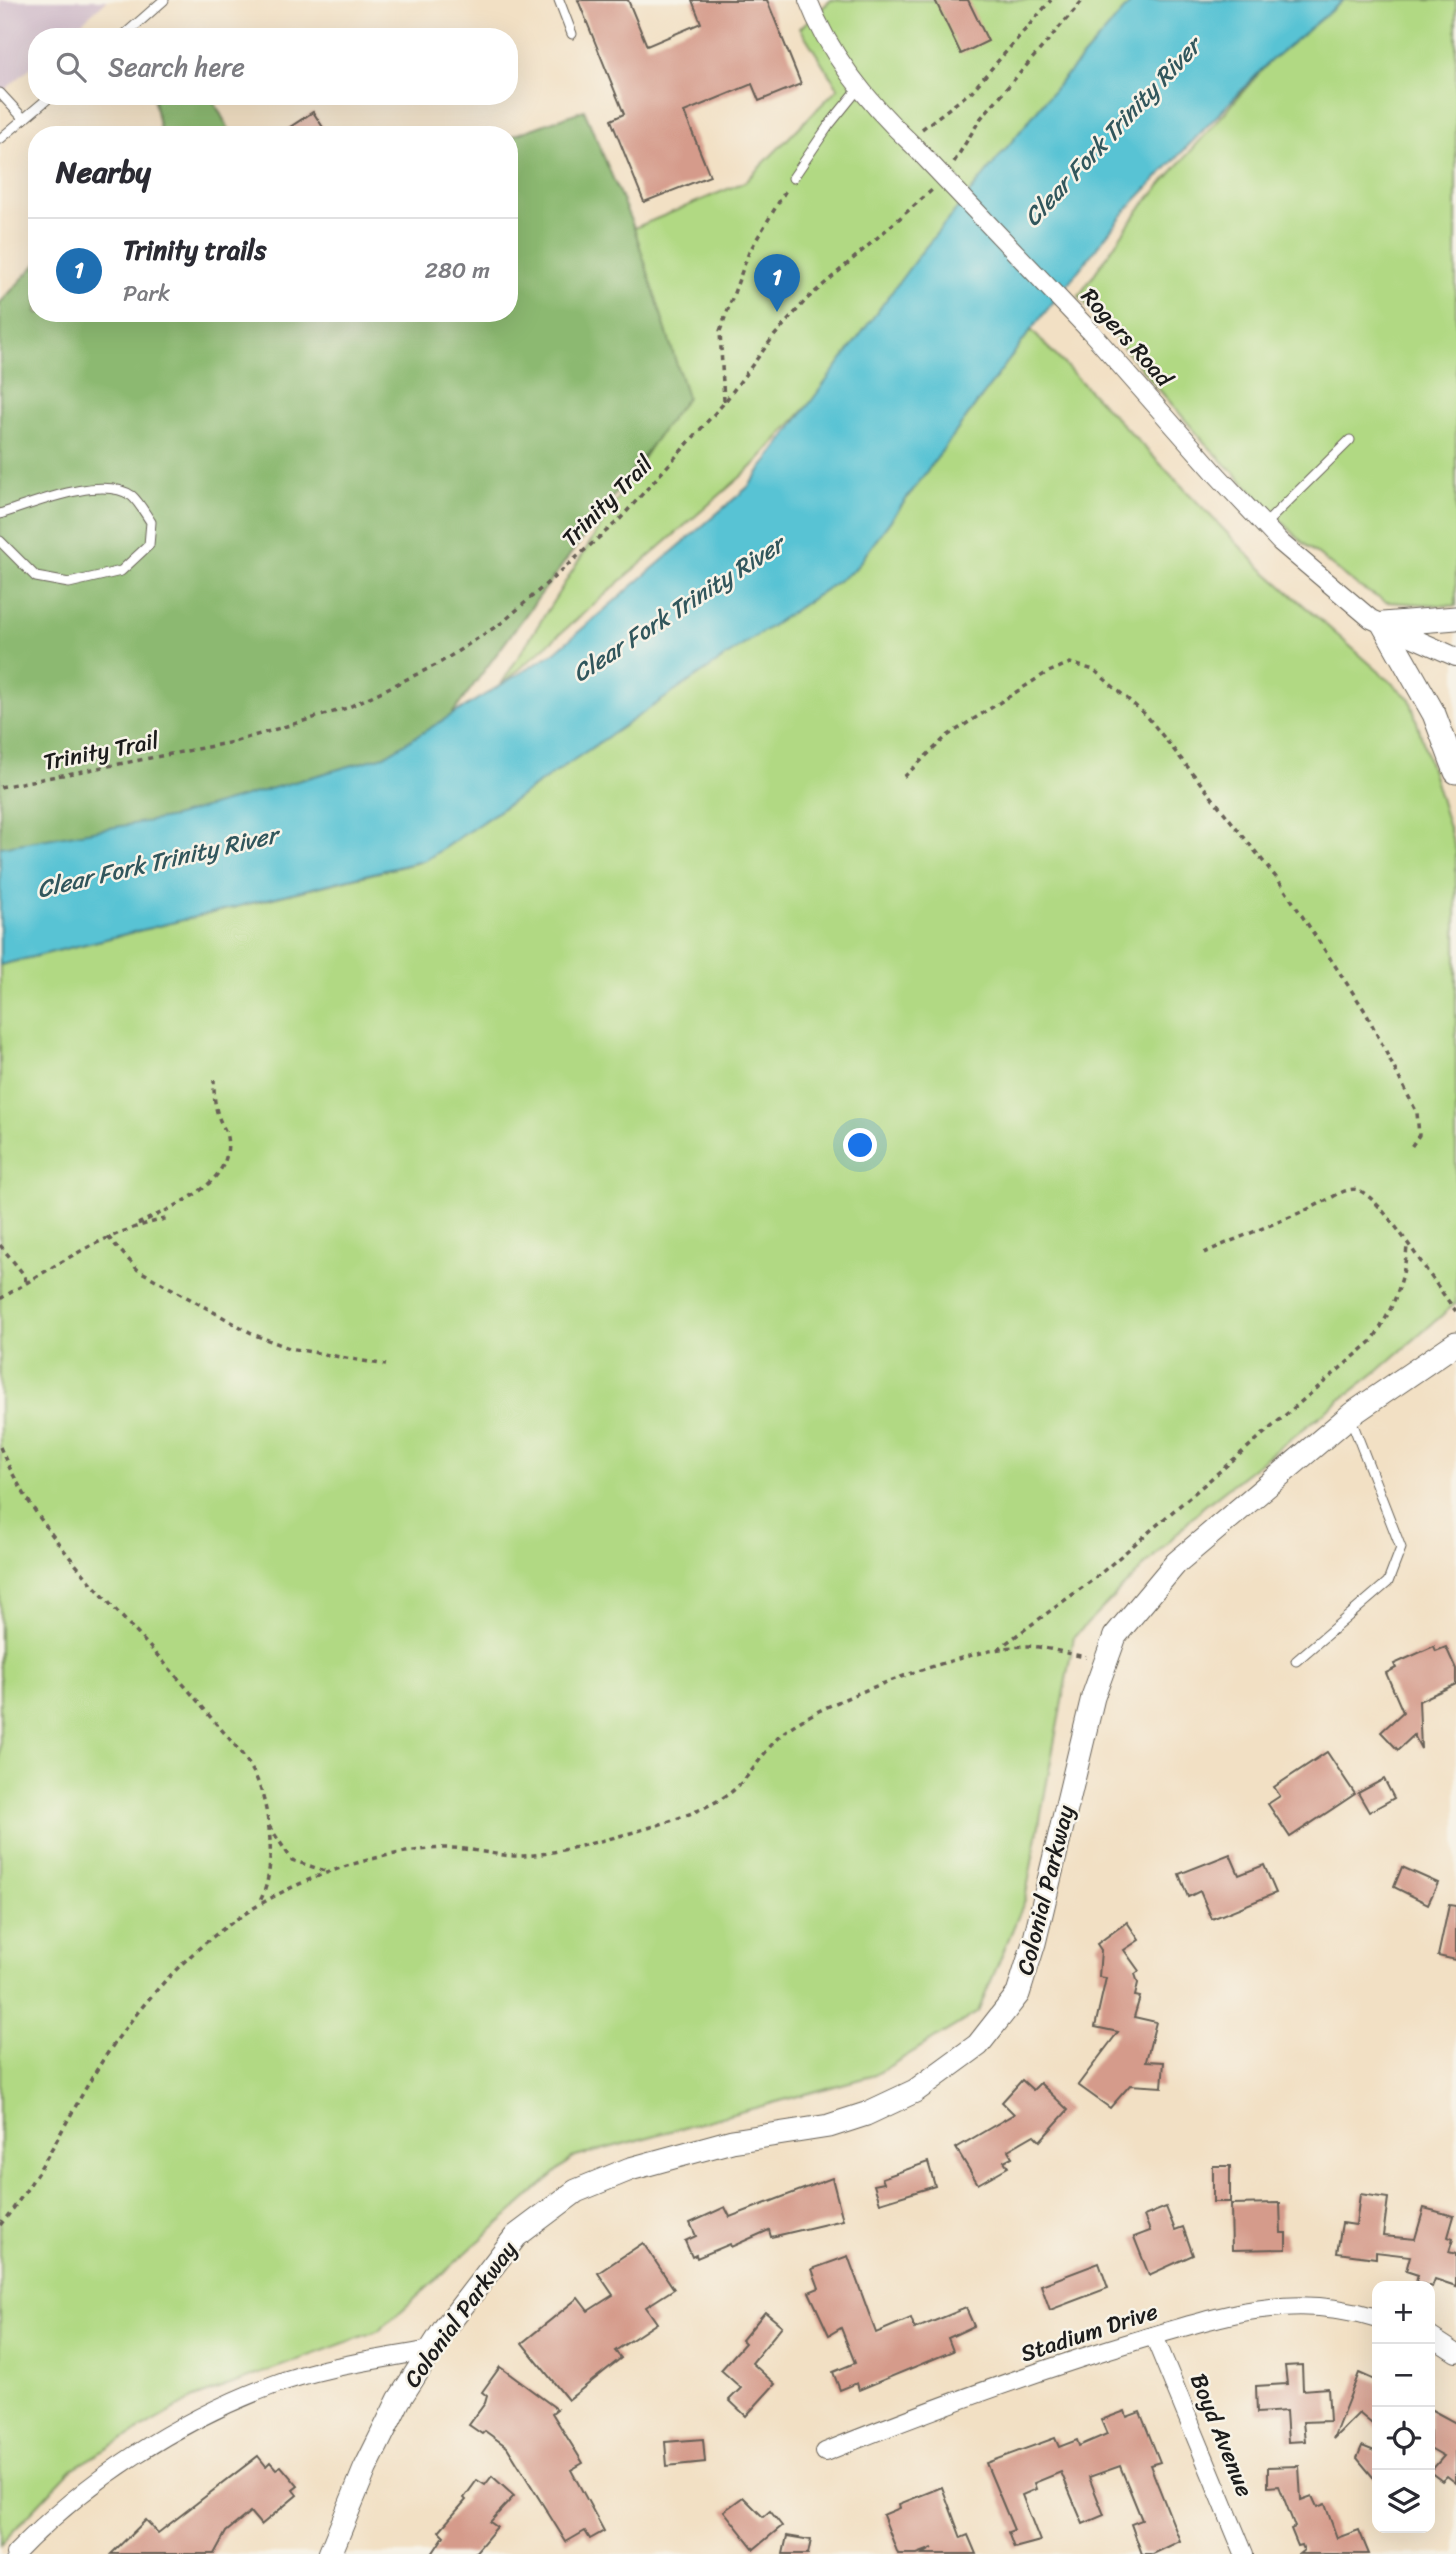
<!DOCTYPE html>
<meta charset="utf-8">
<style>
body{margin:0;font-family:Sriracha,sans-serif;background:#f2f2f3;color:#2b2b33}
.controls{position:absolute;right:21px;bottom:21px;display:grid;overflow:hidden;border-radius:14px;box-shadow:0 7px 28px #0002}
.controls button{width:63px;height:63px;display:grid;place-items:center;padding:0;border:0;border-bottom:2px solid #e1e1e2;background:#fff;color:#2b2b33;font:35px sans-serif}
.you{position:absolute;left:861px;top:1146px;width:24px;height:24px;margin:-18px;border:5px solid #fff;border-radius:50%;background:#1a73e8;box-shadow:0 0 0 10px #1a73e833}
.badge{display:grid;place-items:center;width:46px;height:46px;border-radius:50%;background:#1f6fb2;color:#fff;font-size:23px;font-weight:700}
.pin{position:absolute;translate:-50% -58px;filter:drop-shadow(0 2px 4px #0008)}
.pin::after{content:'';position:absolute;top:37px;width:24px;height:21px;background:inherit;clip-path:polygon(0 0,100% 0,50% 100%)}
.list{margin:0;padding:0;list-style:none}
h2{display:flex;justify-content:space-between;align-items:center;height:91px;margin:0;padding:0 28px;font-size:30px}
h2 small{font-size:23px;font-weight:400;color:#7c7c81}
.list li{display:grid;grid-template-columns:46px 1fr auto;gap:21px;align-items:center;box-sizing:border-box;height:105px;padding:0 28px;border-top:2px solid #e1e1e2}
.list b{display:block;font-size:26px;white-space:nowrap}
.list p{margin:0;font-size:23px;white-space:nowrap;color:#7c7c81}
.list em{font-size:23px;font-style:normal;color:#7c7c81}
.icon{flex:none;width:38px;height:38px;fill:none;stroke:currentColor;stroke-width:2;stroke-linecap:round;stroke-linejoin:round}
.map{position:relative;flex:none;width:1456px;height:2554px;overflow:hidden}
.search{position:absolute;background:#fff;box-shadow:0 7px 28px #0002;left:28px;top:28px;width:490px;height:77px;display:flex;align-items:center;gap:18px;box-sizing:border-box;padding:0 24px;border-radius:28px;color:#7c7c81;font-size:26px}
.panel{position:absolute;background:#fff;box-shadow:0 7px 28px #0002;left:28px;top:126px;width:490px;height:196px;border-radius:28px}
.map>svg:first-child{display:block}
.industrial{fill:#d1bdcb}
.green{fill:#b1d983;stroke:#667a50;stroke-width:2}
.forest{fill:#8cb971;stroke:#546a46;stroke-width:2}
.water{fill:#58c3d4;stroke:#3a7078;stroke-width:2}
.building{fill:#d59b8b}
.lines{fill:none;stroke-linecap:round;stroke-linejoin:round}
.service-casing{stroke:#676157;stroke-width:11}
.minor-casing{stroke:#676157;stroke-width:20}
.tertiary-casing{stroke:#676157;stroke-width:25}
.path{stroke:#676157;stroke-width:3.5;stroke-dasharray:5 5;stroke-linecap:butt}
.service{stroke:#fff;stroke-width:9}
.minor{stroke:#fff;stroke-width:18}
.tertiary{stroke:#fff;stroke-width:23}
.minor-bridge-casing{stroke:#676157;stroke-width:20;stroke-linecap:butt}
.minor-bridge{stroke:#fff;stroke-width:18}
.labels{text-anchor:middle;stroke-width:5;stroke-linejoin:round;paint-order:stroke}
.street-label{font-size:23px;fill:#1c1c1c;stroke:#f7f3e8}
.water-label{font-size:24px;font-style:italic;fill:#31565c;stroke:#f7f3e8}
</style>
<div class="map">
<svg width="1456" height="2554" viewBox="0 0 1456 2554">
<rect width="100%" height="100%" fill="#f7f3e8"/>
<filter id="ink" filterUnits="userSpaceOnUse"><feTurbulence type="fractalNoise" baseFrequency=".0143" numOctaves="2"/><feDisplacementMap in="SourceGraphic" scale="14" xChannelSelector="R" yChannelSelector="G"/><feConvolveMatrix kernelMatrix="1 2 1 2 8 2 1 2 1" color-interpolation-filters="sRGB"/></filter>
<filter id="wash" filterUnits="userSpaceOnUse"><feTurbulence type="fractalNoise" baseFrequency=".00686" numOctaves="4" result="noise"/><feDisplacementMap in="SourceGraphic" scale="28" xChannelSelector="R" yChannelSelector="G"/><feGaussianBlur stdDeviation="1.57" result="paint"/><feColorMatrix in="noise" values="0 0 0 0 0 0 0 0 0 0 0 0 0 0 0 0 0 1.4 0 .05"/><feComposite in="paint" operator="in"/></filter>
<g filter="url(#wash)">
<rect width="100%" height="100%" fill="#f2e0c4"/>
<!-- industrial -->
<path class="industrial" d="M0 0H107L65 37H37V62L0 94Z"/>
<!-- green -->
<g class="green">
<path d="M831 0H1180L752 467 500 686 654 441 686 397 634 228 745 182 838 88 800 28Z"/>
<path d="M1341 0H1456V606L1386 602 1356 585 1302 542 1205 443 1079 296 1138 211 1269 62Z"/>
<path d="M1031 330 1258 565 1410 699 1456 851V1303L1379 1370 1203 1507 1074 1637 1025 1900 978 2012 875 2075 572 2158 380 2330 194 2398 72 2469 0 2545V965L420 862 854 570Z"/>
</g>
<!-- forest -->
<g class="forest">
<path d="M153 96H211L232 135H161Z"/>
<path d="M584 110 634 228 687 397 401 783 0 849V303L37 263V313H509V137Z"/>
</g>
<!-- water -->
<path class="water" d="M1133 0H1344L1269 62 1129 207 1031 330 854 570 426 860 0 965V847L173 817 384 756 555 652 748 487 919 255 1057 86Z"/>
<g id="blocks">
<!-- building -->
<g class="building">
<path d="M578 0H628L647 46 701 23 692 0H767L801 84 759 101 752 84 684 112 710 176 644 202 611 120 624 114Z"/>
<path d="M935 0H968L988 41 961 54Z"/>
<path d="M313 112 328 135H278Z"/>
<path d="M1434 1646 1436 1651 1446 1647 1456 1669V1684L1419 1701 1421 1749 1414 1735 1398 1750 1381 1732 1403 1712 1386 1673 1396 1668 1394 1664Z"/>
<path d="M1327 1752 1355 1794 1290 1837 1268 1804 1280 1796 1274 1787Z"/>
<path d="M1384 1779 1394 1798 1369 1812 1358 1793Z"/>
<path d="M1230 1854 1239 1875 1264 1865 1276 1893 1212 1919 1200 1891 1188 1897 1179 1874Z"/>
<path d="M1402 1867 1438 1883 1428 1904 1394 1887Z"/>
<path d="M1449 1905 1456 1906V1960L1438 1956Z"/>
<path d="M1127 1922 1139 1940 1124 1950 1139 1971 1135 1974 1138 1983 1135 1996 1140 1997 1134 2017 1156 2022 1146 2061 1164 2062 1162 2087 1130 2085 1110 2108 1078 2085 1118 2032 1095 2027 1106 1978 1099 1977 1101 1950 1097 1944Z"/>
<path d="M1022 2080 1033 2090 1040 2083 1068 2110 1040 2141 1034 2135 1008 2150 1012 2157 1004 2161 1008 2167 978 2184 956 2148 1014 2114 1002 2102Z"/>
<path d="M928 2162 935 2186 880 2203 874 2185 884 2183 882 2178Z"/>
<rect x="1213" y="2166" width="17" height="36"/>
<path d="M832 2178 843 2220 771 2237 769 2230 731 2247 730 2244 697 2258 696 2255 692 2257 685 2241 696 2236 690 2223 725 2207 730 2217Z"/>
<path d="M1360 2194 1388 2198 1383 2236 1415 2239 1424 2208 1454 2216 1448 2237 1453 2239 1449 2252 1456 2254V2286L1435 2279 1432 2287 1416 2282 1418 2275 1406 2271 1410 2256 1376 2252V2258L1337 2253 1342 2223 1356 2225Z"/>
<path d="M1280 2203 1281 2233H1286V2249L1232 2250 1231 2204Z"/>
<path d="M1166 2207 1175 2230 1183 2227 1193 2255 1149 2275 1134 2237 1150 2231 1144 2216Z"/>
<path d="M643 2243 674 2289 646 2307 657 2323 615 2351 621 2358 568 2400 522 2343 578 2298 588 2311 613 2295 598 2273Z"/>
<path d="M848 2256 876 2333 911 2318 915 2329 966 2308 974 2326 948 2338 953 2351 859 2390 857 2383 840 2390 833 2372 855 2363 841 2328 829 2335 809 2292 819 2288 812 2269Z"/>
<path d="M1099 2263 1108 2288 1050 2310 1041 2285Z"/>
<path d="M765 2312 782 2326 752 2363 775 2384 746 2416 729 2400 741 2388 721 2370 745 2343 742 2340Z"/>
<path d="M1302 2365 1303 2390 1328 2388 1330 2421 1303 2422 1305 2441 1288 2442 1286 2411 1257 2413 1256 2386 1287 2384 1285 2366Z"/>
<path d="M500 2367 557 2409 552 2413 583 2463 571 2470 604 2531 590 2539 585 2531 566 2542 507 2447 485 2431 482 2434 469 2425 485 2403 487 2396 482 2392Z"/>
<path d="M1359 2373 1377 2381V2428L1359 2413 1333 2439Z"/>
<path d="M1430 2409 1456 2423V2483L1447 2476 1442 2481 1430 2472 1444 2456 1430 2448Z"/>
<path d="M1125 2411 1127 2417 1140 2412 1160 2462 1150 2465 1180 2541 1153 2554H1142L1131 2524 1142 2520 1120 2466 1089 2477 1104 2515 1083 2524 1061 2472 1034 2483 1036 2489 1022 2495 1040 2541 1014 2548 1008 2532 1014 2530 986 2463 1055 2438 1059 2447 1077 2440 1079 2446 1107 2434 1101 2420Z"/>
<path d="M703 2439 705 2462 667 2466 665 2442Z"/>
<path d="M1362 2446 1377 2452V2482L1357 2458Z"/>
<path d="M258 2456 266 2466 270 2462 276 2469 281 2466 298 2486 293 2490 297 2495 261 2525 250 2512 226 2532 214 2554H111L146 2520 158 2533Z"/>
<path d="M1299 2466 1301 2500 1312 2496 1317 2507 1325 2504 1337 2538 1359 2530 1369 2554H1299L1304 2550 1302 2545 1298 2546 1291 2529 1295 2527 1279 2486 1268 2487V2467Z"/>
<path d="M492 2476 514 2496 490 2522 497 2527 474 2554H432L444 2536 439 2531 466 2500 464 2498 477 2480 485 2485Z"/>
<path d="M942 2487 961 2538 968 2535 976 2554H923L933 2548 917 2554H898L883 2515 900 2508 899 2504Z"/>
<path d="M743 2497 763 2517 770 2511 782 2526 754 2549 724 2511Z"/>
<path d="M787 2536 811 2540 808 2554H783Z"/>
</g>
</g>
</g>
<g filter="url(#ink)">
<use href="#blocks" fill-opacity="0" stroke="#676157" stroke-width="2"/>
<g class="lines">
<!-- service casing -->
<g class="service-casing">
<g id="service">
<path d="M559 0 572 34"/>
<path d="M122 37 164 0"/>
<path d="M0 93 24 119"/>
<path d="M0 139 51 96"/>
<path d="M793 178 829 125 859 88"/>
<path d="M0 514C32 504 102 474 132 496 139 502 146 515 151 522L149 545 121 571 69 583 36 577 0 541"/>
<path d="M1264 525 1350 440"/>
<path d="M1296 1661 1388 1582 1401 1548 1350 1417"/>
</g>
</g>
<!-- minor casing -->
<g class="minor-casing">
<g id="minor">
<path d="M808 0C830 57 870 105 915 147"/>
<path d="M1090 331 1217 475 1280 542 1371 619 1456 657"/>
<path d="M1154 2336 1244 2554"/>
<path d="M1430 2336 1456 2353"/>
<path d="M825 2452C929 2410 1035 2371 1142 2339 1184 2327 1228 2312 1271 2308 1306 2304 1344 2308 1377 2318"/>
<path d="M15 2554C86 2480 177 2421 273 2385 323 2366 378 2360 430 2350"/>
</g>
</g>
<!-- tertiary casing -->
<g class="tertiary-casing">
<g id="tertiary">
<path d="M1456 618 1383 624 1434 714 1456 772"/>
<path d="M330 2554 365 2469 399 2400 445 2328 516 2236 576 2191 630 2169 732 2141 829 2126 866 2114 915 2091 978 2045 1018 1994 1034 1943 1093 1697 1115 1636 1176 1563 1352 1414 1456 1343"/>
</g>
</g>
<!-- path -->
<g class="path">
<path d="M922 129 972 91 1051 0"/>
<path d="M954 162 981 118 1083 0"/>
<path d="M724 401 720 331 749 252 786 190"/>
<path d="M904 777 947 736 1046 673 1070 663 1094 670 1146 715 1279 881 1365 1011 1417 1113 1419 1135 1409 1150"/>
<path d="M0 787 233 742 347 708 438 664 503 622 620 519 724 403 774 336 807 299 932 190"/>
<path d="M138 1224C173 1206 235 1185 227 1137 226 1130 221 1124 219 1118 214 1105 214 1093 214 1080"/>
<path d="M108 1237 138 1270 255 1335 289 1348 386 1365"/>
<path d="M0 1245 25 1276 26 1283"/>
<path d="M1204 1253C1243 1235 1284 1221 1323 1202 1332 1198 1348 1186 1358 1190 1383 1198 1435 1286 1456 1311"/>
<path d="M0 1299C57 1265 104 1231 170 1218"/>
<path d="M0 1447C43 1549 140 1628 208 1714 223 1732 243 1752 254 1773 270 1805 278 1868 260 1901"/>
<path d="M998 1649 1094 1579 1372 1341C1392 1311 1405 1281 1407 1245"/>
<path d="M269 1826 292 1860 328 1872"/>
<path d="M0 2225C41 2177 67 2117 101 2063 134 2012 180 1959 230 1924 290 1880 370 1852 444 1848 470 1847 497 1857 523 1856 542 1855 563 1850 581 1846 623 1835 696 1818 730 1793 751 1777 763 1751 782 1734 818 1701 979 1645 1028 1646 1047 1647 1068 1654 1086 1657"/>
</g>
<!-- service -->
<use href="#service" class="service"/>
<!-- minor -->
<use href="#minor" class="minor"/>
<!-- tertiary -->
<use href="#tertiary" class="tertiary"/>
<!-- minor-bridge casing -->
<g class="minor-bridge-casing">
<path id="minor-bridge" d="M915 147 1090 331"/>
</g>
<!-- minor-bridge -->
<use href="#minor-bridge" class="minor-bridge"/>
</g>
</g>
<g class="labels">
<!-- street labels -->
<g class="street-label">
<text transform="translate(1127 337) rotate(48)" y="8">Rogers Road</text>
<text transform="translate(607 501) rotate(-45)" y="8">Trinity Trail</text>
<text transform="translate(101 751) rotate(-11)" y="8">Trinity Trail</text>
<text transform="translate(1045 1890) rotate(-76)" y="8">Colonial Parkway</text>
<text transform="translate(460 2314) rotate(-54)" y="8">Colonial Parkway</text>
<text transform="translate(1089 2332) rotate(-18)" y="8">Stadium Drive</text>
<text transform="translate(1222 2435) rotate(68)" y="8">Boyd Avenue</text>
</g>
<!-- water labels -->
<g class="water-label">
<text transform="translate(1112 132) rotate(-47)" y="8">Clear Fork Trinity River</text>
<text transform="translate(678 609) rotate(-33)" y="8">Clear Fork Trinity River</text>
<text transform="translate(157 862) rotate(-13)" y="8">Clear Fork Trinity River</text>
</g>
</g>
</svg>
<div class="controls">
<button>+</button>
<button>−</button>
<button><svg class="icon" aria-label="locate" viewBox="0 0 24 24"><circle cx="12" cy="12" r="6"/><path d="M12 2v4M12 18v4M2 12h4M18 12h4"/></svg></button>
<button><svg class="icon" aria-label="layers" viewBox="0 0 24 24"><path d="M12 4l9 5-9 5-9-5zM3 14l9 5 9-5"/></svg></button>
</div>
<div class="you"></div>
<div class="pin badge" style="left:777px;top:312px">1</div>
<div class="search"><svg class="icon" aria-label="search" viewBox="0 0 24 24"><circle cx="10" cy="10" r="6"/><path d="M15 15l6 6"/></svg>Search here</div>
<section class="panel">
<h2>Nearby<small></small></h2>
<ul class="list">
<li><span class="badge">1</span><div><b>Trinity trails</b><p>Park</p></div><em>280 m</em></li>
</ul>
</section>
</div>
